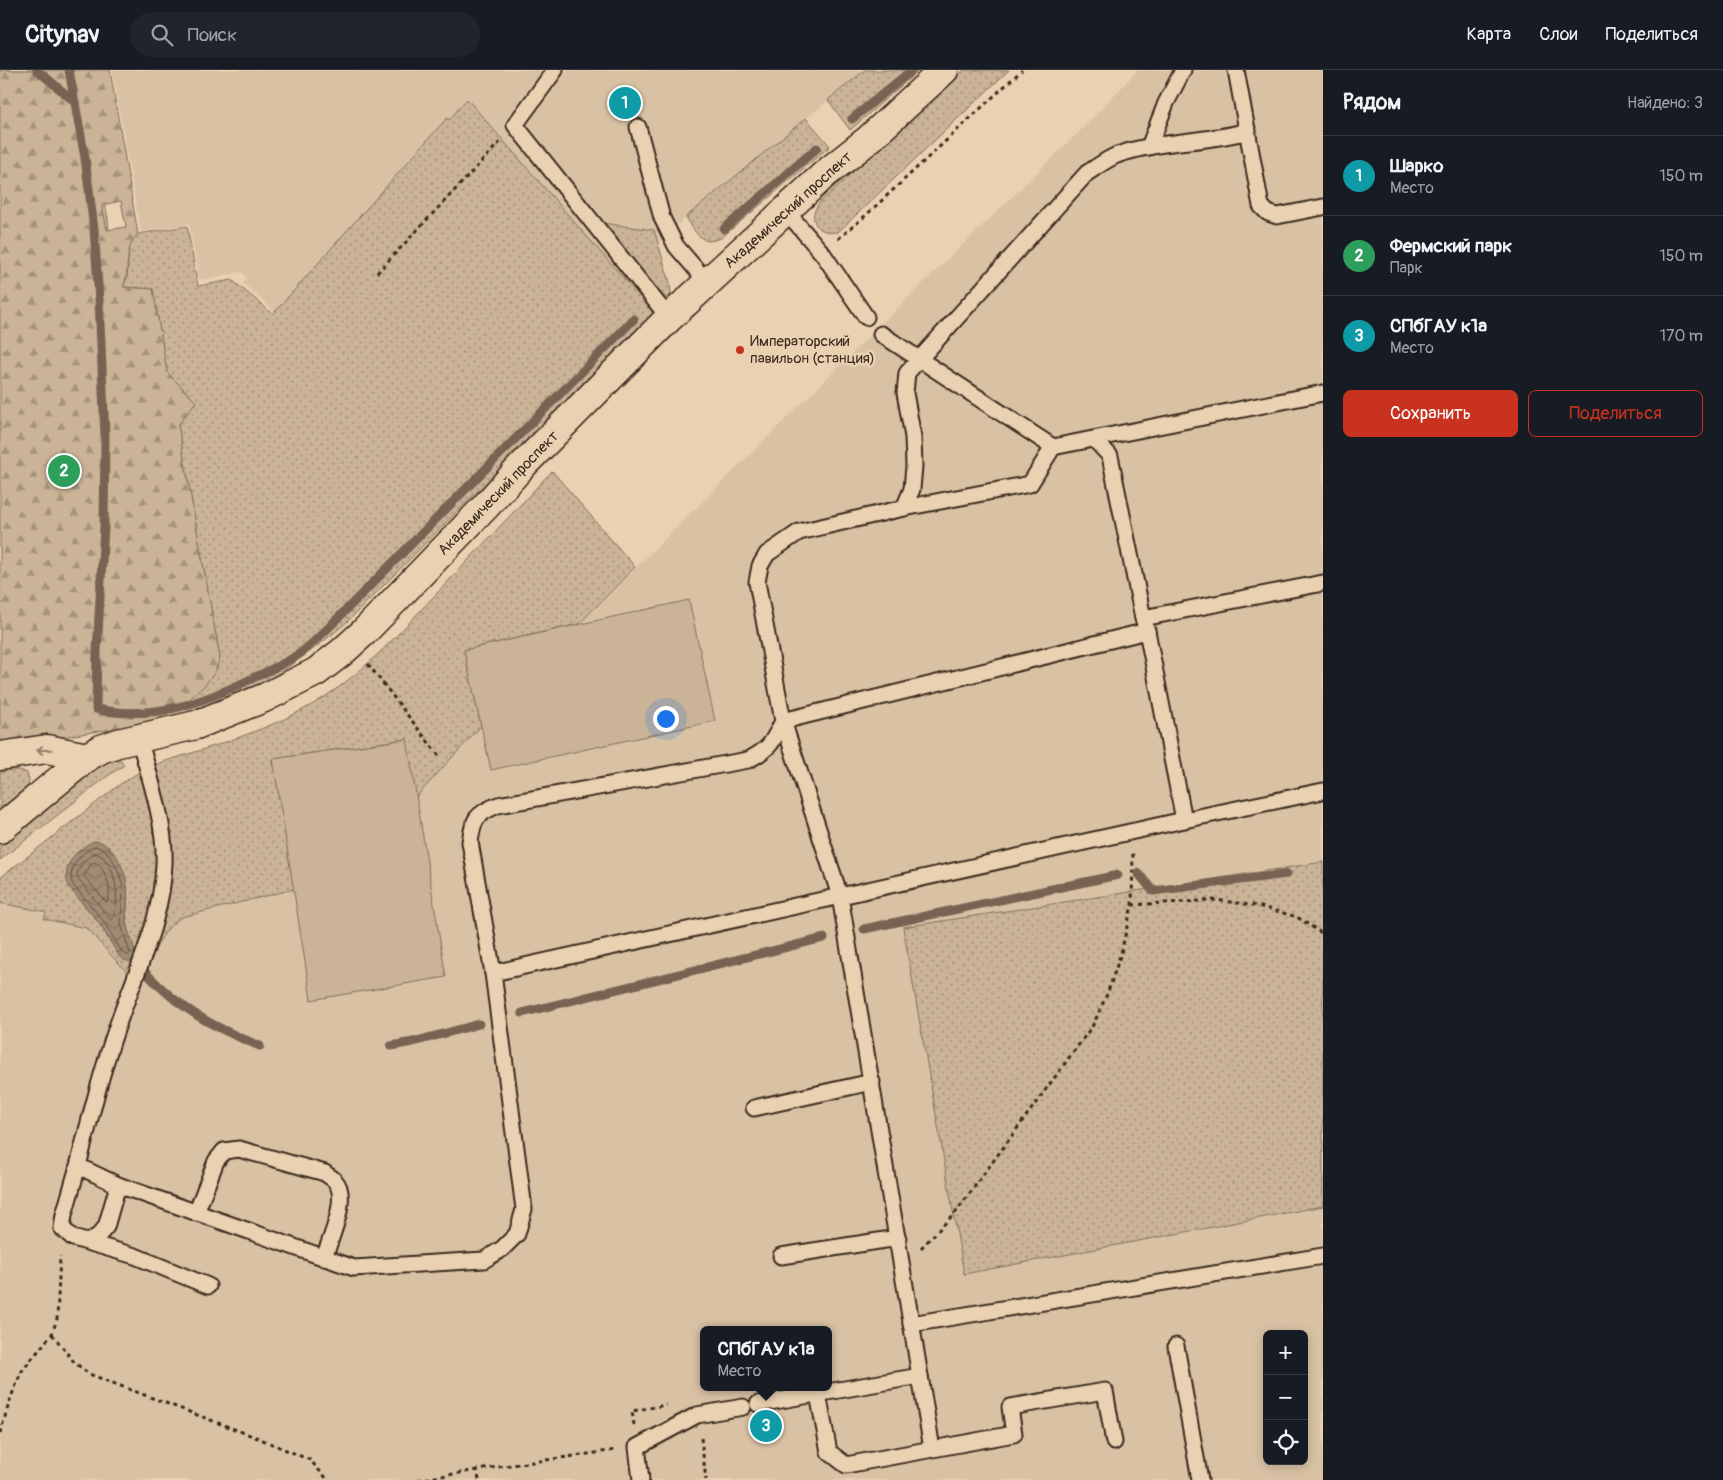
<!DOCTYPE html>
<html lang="ru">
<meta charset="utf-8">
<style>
body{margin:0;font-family:Pangolin,sans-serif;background:#20242c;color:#f1f3f6}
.controls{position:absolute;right:15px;bottom:15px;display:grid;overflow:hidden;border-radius:8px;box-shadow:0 2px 12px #0003}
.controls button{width:45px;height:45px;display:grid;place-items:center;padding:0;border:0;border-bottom:1px solid #363941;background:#171b24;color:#f1f3f6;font:25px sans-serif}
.you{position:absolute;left:665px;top:648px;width:18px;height:18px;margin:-12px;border:4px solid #fff;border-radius:50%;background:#1a73e8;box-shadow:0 0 0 8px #1a73e833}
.badge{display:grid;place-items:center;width:32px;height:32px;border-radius:50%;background:#c8321e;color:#fff;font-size:16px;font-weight:700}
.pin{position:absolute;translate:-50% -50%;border:2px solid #fff;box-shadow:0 1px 5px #0006}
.popup{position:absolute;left:700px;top:1256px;width:132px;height:65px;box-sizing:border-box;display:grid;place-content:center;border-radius:8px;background:#171b24;filter:drop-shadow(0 1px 4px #0005);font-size:16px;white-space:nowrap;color:#9ea1a6}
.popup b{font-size:19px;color:#f1f3f6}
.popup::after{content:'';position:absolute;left:50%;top:100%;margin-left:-10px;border:10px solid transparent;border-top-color:#171b24}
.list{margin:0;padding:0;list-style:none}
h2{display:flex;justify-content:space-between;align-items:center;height:65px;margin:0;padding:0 20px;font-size:21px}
h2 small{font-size:16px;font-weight:400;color:#9ea1a6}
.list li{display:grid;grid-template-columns:32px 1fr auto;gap:15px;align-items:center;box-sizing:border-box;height:80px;padding:0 20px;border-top:1px solid #363941}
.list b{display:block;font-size:19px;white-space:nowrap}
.list p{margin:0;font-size:16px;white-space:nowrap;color:#9ea1a6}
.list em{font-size:16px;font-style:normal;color:#9ea1a6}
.actions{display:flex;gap:10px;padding:15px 20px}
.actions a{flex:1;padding:11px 0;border:1px solid #c8321e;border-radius:8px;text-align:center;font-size:18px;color:#c8321e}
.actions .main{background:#c8321e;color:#fff}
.icon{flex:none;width:28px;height:28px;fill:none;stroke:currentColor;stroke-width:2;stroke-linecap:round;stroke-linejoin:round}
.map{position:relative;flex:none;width:1323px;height:1410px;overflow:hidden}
header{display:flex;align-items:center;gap:30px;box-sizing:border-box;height:70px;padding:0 25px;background:#171b24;border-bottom:1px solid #363941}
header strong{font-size:24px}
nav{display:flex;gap:28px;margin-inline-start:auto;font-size:18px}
.search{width:350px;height:45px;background:#20242c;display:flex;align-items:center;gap:12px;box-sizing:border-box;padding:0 18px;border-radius:28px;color:#9ea1a6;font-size:19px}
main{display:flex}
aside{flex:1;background:#171b24}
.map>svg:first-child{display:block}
.built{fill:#d9c2a4;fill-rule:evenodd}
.grass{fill:url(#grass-dots);stroke:#826e5a;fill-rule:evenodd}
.forest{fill:url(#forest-firs);stroke:#826e5a;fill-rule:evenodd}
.garden{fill:#cab397;stroke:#826e5a}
.water{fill:url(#water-waves);stroke:#786452}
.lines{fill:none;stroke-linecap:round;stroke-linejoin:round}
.shore{stroke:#635140;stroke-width:1}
.stream{stroke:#786452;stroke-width:9}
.lane-casing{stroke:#3b2a1e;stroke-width:19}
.street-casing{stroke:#3b2a1e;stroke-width:31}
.path{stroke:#3b2a1e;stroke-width:3;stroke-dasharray:4 4;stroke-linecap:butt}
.lane{stroke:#e9d1b1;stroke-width:15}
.street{stroke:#e9d1b1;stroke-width:28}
.oneway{stroke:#927e68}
.poi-dot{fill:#c8321e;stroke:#e9d1b1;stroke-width:2}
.labels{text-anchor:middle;stroke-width:5;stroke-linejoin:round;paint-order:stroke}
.street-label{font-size:15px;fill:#3b2a1e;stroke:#e9d1b1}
.poi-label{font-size:15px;fill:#3b2a1e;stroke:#e9d1b1;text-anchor:start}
</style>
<header>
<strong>Citynav</strong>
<div class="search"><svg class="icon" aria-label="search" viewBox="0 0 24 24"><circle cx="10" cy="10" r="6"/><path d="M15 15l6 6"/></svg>Поиск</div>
<nav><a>Карта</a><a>Слои</a><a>Поделиться</a></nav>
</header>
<main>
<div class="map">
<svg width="1323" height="1410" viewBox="0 0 1323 1410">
<defs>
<pattern id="grass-dots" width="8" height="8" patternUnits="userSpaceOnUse" patternTransform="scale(1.25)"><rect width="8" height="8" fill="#cab397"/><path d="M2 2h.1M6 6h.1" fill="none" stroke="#a5927b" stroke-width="1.8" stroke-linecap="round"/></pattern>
<pattern id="forest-firs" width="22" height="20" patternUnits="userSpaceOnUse" patternTransform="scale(1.25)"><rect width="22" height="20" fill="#cab397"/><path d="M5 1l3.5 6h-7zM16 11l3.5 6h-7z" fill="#a5927b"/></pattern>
<pattern id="water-waves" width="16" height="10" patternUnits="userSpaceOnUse" patternTransform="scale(1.25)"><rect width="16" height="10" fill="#a08b74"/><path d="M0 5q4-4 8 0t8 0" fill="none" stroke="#84725f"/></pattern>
</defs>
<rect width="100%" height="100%" fill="#e9d1b1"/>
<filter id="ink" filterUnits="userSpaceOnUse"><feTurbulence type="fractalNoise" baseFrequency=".02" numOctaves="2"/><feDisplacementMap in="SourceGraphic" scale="10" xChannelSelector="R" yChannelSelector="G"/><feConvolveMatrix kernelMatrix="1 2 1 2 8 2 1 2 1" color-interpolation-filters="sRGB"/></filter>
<g filter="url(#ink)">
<!-- built -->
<g class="built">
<path d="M112 0H865L686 147 220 588 196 332 275 242 243 213 247 208 241 202 200 210 189 154 141 162Z"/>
<path d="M1138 0H1323V1410H0V831L89 851 87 860 128 906 143 911 157 878 166 861 174 852 182 847 273 689 464 580 579 554 920 216 1081 60ZM704 1260H828V1317H704ZM1267 1264H1304V1391H1267Z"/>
</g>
<!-- grass -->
<g class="grass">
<path d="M0 0H79L108 149 149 652 220 588 178 355 196 332 167 302 153 219 123 217 127 208 129 178 132 170 138 164 187 156 198 216 232 210 273 244 447 48 449 50 467 29 652 241 653 245 345 554C319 575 293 596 264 612 229 632 188 642 149 653Z"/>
<path d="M865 0H919L850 60 828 30Z"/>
<path d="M964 0H1009L838 162C826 164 811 158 814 143 815 139 818 135 820 132Z"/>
<path d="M806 48 830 76 721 168C718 169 712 171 709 171 698 170 691 155 686 147Z"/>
<path d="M602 153 654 160 670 213 671 224 669 227H664Z"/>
<path d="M552 401 635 497 579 554 464 580 481 656 416 727 406 669 273 689 294 819 182 847C160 859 152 889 143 911L140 910C151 880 165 851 170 819 175 781 161 733 153 695 208 678 275 659 323 628 367 600 401 561 437 523 475 483 514 442 552 401Z"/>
<path d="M114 690H121L124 695 105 708 0 790V776L86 703 103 693Z"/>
<path d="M8 700H20L27 703 29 709 28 716 0 739V702Z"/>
<path d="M141 701C153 735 162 781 155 818 150 848 140 876 129 905L86 858 44 849 46 842 0 833V808L119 715ZM108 776C123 794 129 811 127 834 127 844 125 851 128 861L114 877 99 853 82 833 67 796 72 790Z"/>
<path d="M1323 792V1136L964 1204 903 857Z"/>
</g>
<!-- forest -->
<path class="forest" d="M0 0H110L138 164C123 178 131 199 123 217L153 219 167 302 196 332 178 355 220 588 215 602 206 614 191 628 183 635 149 653 0 677ZM121 131 126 157 107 160 102 135Z"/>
<!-- garden -->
<g class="garden">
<path d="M689 530 715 651 491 700 464 580Z"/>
<path d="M407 669 446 907 311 930 273 689Z"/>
</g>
<!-- water -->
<path class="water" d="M94 771C103 771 107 776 113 782 126 798 129 817 127 837 127 842 125 847 126 852 127 865 141 881 131 892L124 890 119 886 99 853 69 817C60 797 76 779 94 771Z"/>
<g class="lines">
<!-- shore -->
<g class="shore">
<path d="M95 776 105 780 113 790 119 803 123 816 121 854 130 883 128 885 122 882 103 850 73 815C66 799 81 782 95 776Z"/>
<path d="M95 783C117 788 121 834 112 850L110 849 77 807C77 798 86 787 95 783Z"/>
<path d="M95 792C106 799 113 820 107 832L105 831 84 806 91 794Z"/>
</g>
<!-- stream -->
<g class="stream">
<path d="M37 0 75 32"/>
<path d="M69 0 85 88 94 159 99 230 105 366 104 456 97 582 96 639C152 651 202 633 251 609 266 602 282 595 296 586 311 576 323 563 336 550L634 249"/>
<path d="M852 49 912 0"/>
<path d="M724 159 817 78"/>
<path d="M1138 803 1153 821 1287 804"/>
<path d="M864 859 1118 805"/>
<path d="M145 902C181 940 213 957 260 976"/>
<path d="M522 943 824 868"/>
<path d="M391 976 413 972 479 954"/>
</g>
<!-- lane casing -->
<g class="lane-casing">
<g id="lane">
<path d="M555 0 515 55 669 248"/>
<path d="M1236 0 1261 136 1268 143 1277 146 1323 137"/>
<path d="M638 57 662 148 676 176 707 212"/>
<path d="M1149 77 1166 33 1183 0"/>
<path d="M786 141 823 184 866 247"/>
<path d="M881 264 1053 377 1323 323"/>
<path d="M1095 370 1110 386 1143 548 1147 561 1184 750"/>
<path d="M904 438 912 419 914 396 913 367 905 323 907 303 1087 103C1097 97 1107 89 1117 85 1159 70 1205 73 1248 61"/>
<path d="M1143 548 1323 513"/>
<path d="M139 668C149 706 166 754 164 794 162 850 136 902 118 954 102 1000 90 1048 78 1096L118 1115 354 1198 484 1190 502 1179 517 1164 524 1139 493 903 470 772C473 749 476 744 498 735L748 690C771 678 772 673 783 651L1147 561"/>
<path d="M493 903 1184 750 1323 721"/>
<path d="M754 1038 872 1012"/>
<path d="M78 1096 64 1145 62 1158 73 1168 135 1186 208 1216"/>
<path d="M196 1143 216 1091 224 1081 239 1079 325 1103C328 1106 333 1108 335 1111 350 1127 330 1169 324 1188"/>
<path d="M88 1172 98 1166 106 1157 118 1115"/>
<path d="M781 1186 898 1168"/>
<path d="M911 1254 1323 1186"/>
<path d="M1176 1276 1200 1410"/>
<path d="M920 1306 932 1379"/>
<path d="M818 1324 829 1382 846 1395 1014 1364 1010 1337 1105 1321 1114 1372"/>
<path d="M758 1334 920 1306 840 826 783 651 757 512 760 496 767 484 799 462 904 438 1030 414 1053 377"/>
<path d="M641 1410 637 1377 697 1345 743 1337"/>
</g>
</g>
<!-- street casing -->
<g class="street-casing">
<g id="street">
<path d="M0 686 47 679 87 687"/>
<path d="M0 759 87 687 101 679 118 673 196 655 264 628 316 602 342 582 364 562 485 437 522 396 669 248 825 104 868 70 944 0"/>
</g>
</g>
<!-- path -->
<g class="path">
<path d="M838 169 864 147 1022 0"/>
<path d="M377 203 500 72"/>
<path d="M368 594 440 687"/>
<path d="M1132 835 1216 830 1258 836 1297 847 1323 864"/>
<path d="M921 1178 956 1142 1093 955 1108 922 1121 883 1132 835 1133 783"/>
<path d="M52 1264 74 1292 89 1304 258 1368 310 1390 328 1410"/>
<path d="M634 1355 632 1341 666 1335"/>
<path d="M0 1363 11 1327 22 1301 52 1264 57 1249 60 1186"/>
<path d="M701 1368 706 1410"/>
<path d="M418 1410 477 1400"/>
<path d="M479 1410 477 1400 616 1380"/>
</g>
<!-- lane -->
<use href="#lane" class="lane"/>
<!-- street -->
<use href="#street" class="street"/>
</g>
<!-- one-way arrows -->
<defs><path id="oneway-shaft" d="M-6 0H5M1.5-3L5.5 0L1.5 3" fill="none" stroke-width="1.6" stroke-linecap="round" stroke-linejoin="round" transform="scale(1.25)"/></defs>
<use class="oneway" href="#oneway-shaft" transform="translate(44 680) rotate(178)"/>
</g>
<!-- markers -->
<circle class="poi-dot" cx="740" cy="280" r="5"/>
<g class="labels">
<!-- street labels -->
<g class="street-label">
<text transform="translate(788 140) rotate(-42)" y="5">Академический проспект</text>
<text transform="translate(498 423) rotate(-46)" y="5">Академический проспект</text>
</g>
<!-- poi labels -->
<g class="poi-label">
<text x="750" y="276">Императорский<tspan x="750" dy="17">павильон (станция)</tspan></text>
</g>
</g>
</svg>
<div class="controls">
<button>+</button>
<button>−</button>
<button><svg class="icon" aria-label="locate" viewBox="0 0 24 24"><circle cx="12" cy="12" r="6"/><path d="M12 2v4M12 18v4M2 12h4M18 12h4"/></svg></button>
</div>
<div class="you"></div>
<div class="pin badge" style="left:625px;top:33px;background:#0f9aa8">1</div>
<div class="pin badge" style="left:64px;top:401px;background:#2e9e5b">2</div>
<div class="pin badge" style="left:766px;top:1356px;background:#0f9aa8">3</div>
<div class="popup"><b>СПбГАУ к1а</b>Место</div>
</div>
<aside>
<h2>Рядом<small>Найдено: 3</small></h2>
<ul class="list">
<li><span class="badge" style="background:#0f9aa8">1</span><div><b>Шарко</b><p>Место</p></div><em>150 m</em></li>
<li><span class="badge" style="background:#2e9e5b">2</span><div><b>Фермский парк</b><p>Парк</p></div><em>150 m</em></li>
<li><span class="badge" style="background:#0f9aa8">3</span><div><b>СПбГАУ к1а</b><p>Место</p></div><em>170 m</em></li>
</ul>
<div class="actions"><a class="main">Сохранить</a><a>Поделиться</a></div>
</aside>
</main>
